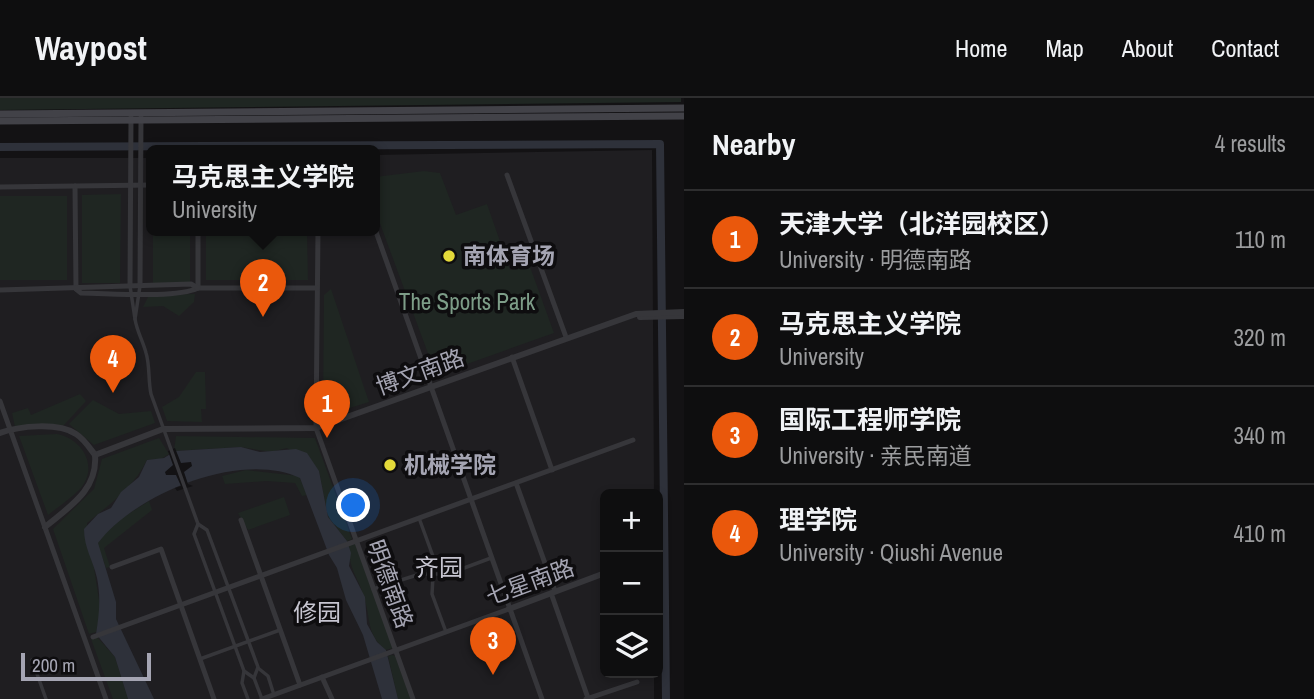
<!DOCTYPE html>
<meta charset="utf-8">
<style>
body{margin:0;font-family:"Archivo Narrow","Noto Sans SC",sans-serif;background:#1c1c1d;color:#f1f3f6}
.controls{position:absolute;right:21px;bottom:21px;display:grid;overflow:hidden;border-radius:10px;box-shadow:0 4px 10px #0003}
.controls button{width:63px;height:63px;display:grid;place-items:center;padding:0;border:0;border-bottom:2px solid #2e2e2f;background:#0e0e0f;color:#f1f3f6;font:35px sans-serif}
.scale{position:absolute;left:21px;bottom:18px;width:130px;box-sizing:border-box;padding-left:7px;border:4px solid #a5a5b3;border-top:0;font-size:19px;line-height:24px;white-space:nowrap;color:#a5a5b3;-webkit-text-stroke:5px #0e0d0f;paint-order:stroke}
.you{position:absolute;left:354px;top:408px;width:24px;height:24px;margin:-18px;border:5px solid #fff;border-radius:50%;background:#1a73e8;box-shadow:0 0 0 10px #1a73e833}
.badge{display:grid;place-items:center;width:46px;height:46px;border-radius:50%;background:#ea580c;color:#fff;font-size:23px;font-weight:700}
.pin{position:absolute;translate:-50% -58px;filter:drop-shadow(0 2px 4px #0008)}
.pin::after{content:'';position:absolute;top:37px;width:24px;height:21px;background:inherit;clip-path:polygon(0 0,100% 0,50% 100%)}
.popup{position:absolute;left:146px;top:47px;width:234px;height:91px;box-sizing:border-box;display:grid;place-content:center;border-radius:10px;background:#0e0e0f;filter:drop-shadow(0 2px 5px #0005);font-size:23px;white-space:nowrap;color:#9b9c9e}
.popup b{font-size:26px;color:#f1f3f6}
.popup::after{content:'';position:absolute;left:50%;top:100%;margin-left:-14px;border:14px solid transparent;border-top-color:#0e0e0f}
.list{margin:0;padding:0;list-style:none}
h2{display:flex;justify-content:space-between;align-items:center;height:91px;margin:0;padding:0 28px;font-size:30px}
h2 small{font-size:23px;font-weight:400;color:#9b9c9e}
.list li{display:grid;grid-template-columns:46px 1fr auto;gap:21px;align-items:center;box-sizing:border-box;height:98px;padding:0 28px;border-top:2px solid #2e2e2f}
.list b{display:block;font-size:26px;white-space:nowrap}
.list p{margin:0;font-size:23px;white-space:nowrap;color:#9b9c9e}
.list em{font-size:23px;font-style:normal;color:#9b9c9e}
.icon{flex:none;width:38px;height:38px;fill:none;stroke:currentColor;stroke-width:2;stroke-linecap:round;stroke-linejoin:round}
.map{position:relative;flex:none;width:684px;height:601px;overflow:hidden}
header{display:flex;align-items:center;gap:42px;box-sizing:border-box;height:98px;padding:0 35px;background:#0e0e0f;border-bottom:2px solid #2e2e2f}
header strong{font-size:33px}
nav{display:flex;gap:38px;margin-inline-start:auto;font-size:24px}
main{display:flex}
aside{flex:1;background:#0e0e0f}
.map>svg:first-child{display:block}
.built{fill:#1f1e21}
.green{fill:#1f2622}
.water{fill:#2e313a}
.pier{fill:#131214}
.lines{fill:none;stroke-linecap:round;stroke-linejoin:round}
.river{stroke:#2e313a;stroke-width:8}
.pedestrian{stroke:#36363a;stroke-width:3.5}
.minor{stroke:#36363a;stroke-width:5}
.tertiary{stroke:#36363a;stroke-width:6}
.secondary{stroke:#424248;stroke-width:7}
.poi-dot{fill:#e4da3a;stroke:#0e0d0f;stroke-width:2.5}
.labels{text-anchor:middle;stroke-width:7;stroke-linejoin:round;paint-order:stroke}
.poi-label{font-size:23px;font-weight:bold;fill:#a5a5b3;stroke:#0e0d0f;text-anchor:start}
.park-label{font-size:23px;fill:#7d9d88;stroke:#0e0d0f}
.street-label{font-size:23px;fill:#a5a5b3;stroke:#0e0d0f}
.neighbourhood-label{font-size:24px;fill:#c6c5d0;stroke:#0e0d0f}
</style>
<header>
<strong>Waypost</strong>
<nav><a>Home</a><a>Map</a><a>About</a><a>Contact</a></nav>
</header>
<main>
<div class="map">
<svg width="684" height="601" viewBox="0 0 684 601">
<rect width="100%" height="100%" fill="#131214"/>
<!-- built -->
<path class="built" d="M652 52 654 396H605V575H654V601H0V60H151V133H375V57Z"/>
<!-- green -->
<g class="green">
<path d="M0 0H681V4L0 12Z"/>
<path d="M424 73 440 75 456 117 487 106 510 172 529 166 554 235 436 277 375 112V79Z"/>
<path d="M121 96 120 185H82V97Z"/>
<rect x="0" y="98" width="67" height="84"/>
<rect x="153" y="133" width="37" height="52"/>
<path d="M206 133H307L308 182H206Z"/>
<path d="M331 191 369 304 327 317 323 314 324 197Z"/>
<path d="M195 196 194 204 179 218 163 208 143 209 149 197Z"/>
<path d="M196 274H205L206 311H201L202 324 167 323 162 309 179 299Z"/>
<path d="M80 296 86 303 64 327 15 329 12 315 28 310 31 317Z"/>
<path d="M93 302 119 316 151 313 155 325 94 347 69 326Z"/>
<path d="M57 336C83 341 100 370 79 392 70 401 58 409 48 417L19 338Z"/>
<path d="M176 338 315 340 352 441 347 443 328 419 319 373 287 350 271 354 241 349 174 353Z"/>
<path d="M159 340 169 356 161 361 147 362C133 390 110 406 87 425L101 515 96 534 89 536 53 431 94 391 102 361Z"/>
<path d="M246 372 299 378 307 397 302 398 295 385 266 383 225 386 222 378Z"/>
<path d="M284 399 290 417 248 432 238 415Z"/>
<path d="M149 403 152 412 104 450 110 469 106 470 97 446 112 426Z"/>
<path d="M355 445 393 550 386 552C366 537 371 520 364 499 357 476 349 473 349 447Z"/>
<path d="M97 539 115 559 128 601H113L91 541Z"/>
<path d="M392 557 395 558 411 601H398L388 558Z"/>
</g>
<!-- water -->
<path class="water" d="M241 349 260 354 296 351 307 355 319 373 328 419 347 443 351 455 349 468 365 499 367 526 377 544 386 552 398 601H382L363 537 346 502 337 470 329 457 300 380C241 352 135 396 98 445L116 504V521L154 601H128L115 559 96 536C99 518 101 499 97 480 93 462 84 450 84 431L98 416 111 410 121 394 139 379 147 362 164 360 175 353Z"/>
<!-- pier -->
<path class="pier" d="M175 350 181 365 191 364 192 368 184 374 188 386 193 388 177 393 175 390 181 388 176 377H166L165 374 173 367 168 353Z"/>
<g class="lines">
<!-- river -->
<path class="river" d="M0 49 660 46 666 601"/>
<!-- pedestrian -->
<g class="pedestrian">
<path d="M130 188 135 221 140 188"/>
<path d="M135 221C137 234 143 243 146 255 150 267 148 282 151 296L198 426"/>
<path d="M419 420 434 461 432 496 446 534"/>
<path d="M198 426 207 432 258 569 254 580"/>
<path d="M198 426 194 436 244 573 254 580"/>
<path d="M373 491 420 476H448L491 460"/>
<path d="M200 561 280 532"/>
<path d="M32 562 46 601"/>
<path d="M258 570 268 578 274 597"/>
<path d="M244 573 242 585 248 601"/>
<path d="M254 580 262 601"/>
</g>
<!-- minor -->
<g class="minor">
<path d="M507 77 566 239"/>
<path d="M75 88 76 191"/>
<path d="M0 89 151 87"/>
<path d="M375 131 542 601"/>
<path d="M318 133 316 330 413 601"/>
<path d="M130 188 131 19"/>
<path d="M140 188 141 19"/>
<path d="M198 190V133"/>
<path d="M76 191 81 195C108 195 175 201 198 190H317"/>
<path d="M0 192 191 186 198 190"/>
<path d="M512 259 552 372"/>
<path d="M0 303 106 601"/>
<path d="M516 385 555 493"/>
<path d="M241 422 300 587"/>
<path d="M112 469 161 451 214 601"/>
<path d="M551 495 588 600"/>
<path d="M93 539 633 342"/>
<path d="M322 579 332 601"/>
<path d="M262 601 509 511"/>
<path d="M586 601 637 584"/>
</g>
<!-- tertiary -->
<g class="tertiary">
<path d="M640 219 684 218"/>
<path d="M0 335C19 328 58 324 76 336 84 341 89 349 95 357"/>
<path d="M95 357 163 331 316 330 636 216 684 214"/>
<path d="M45 429C69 409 98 392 95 357"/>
<path d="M509 511 605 475"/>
</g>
<!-- secondary -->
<g class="secondary">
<path d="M0 16 684 10"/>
<path d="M0 23 684 18"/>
</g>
</g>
<!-- markers -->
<g class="poi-dot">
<circle cx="449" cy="158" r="7"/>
<circle cx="390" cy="367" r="7"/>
</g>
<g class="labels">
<!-- poi labels -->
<g class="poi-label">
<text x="463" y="166">南体育场</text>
<text x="404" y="375">机械学院</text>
</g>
<!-- park labels -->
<g class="park-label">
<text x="467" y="212">The Sports Park</text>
</g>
<!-- street labels -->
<g class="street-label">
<text transform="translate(420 274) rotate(-20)" y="8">博文南路</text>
<text transform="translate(530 484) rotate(-20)" y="8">七星南路</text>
<text transform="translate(390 486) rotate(70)" y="8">明德南路</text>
</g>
<!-- neighbourhood labels -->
<g class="neighbourhood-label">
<text x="439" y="478">齐园</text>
<text x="317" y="523">修园</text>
</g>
</g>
</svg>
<div class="controls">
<button>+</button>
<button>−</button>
<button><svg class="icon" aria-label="layers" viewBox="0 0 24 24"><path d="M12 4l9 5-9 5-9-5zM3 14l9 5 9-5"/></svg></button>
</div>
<div class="scale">200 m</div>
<div class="you"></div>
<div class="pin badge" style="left:327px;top:340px">1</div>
<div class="pin badge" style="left:263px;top:219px">2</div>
<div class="popup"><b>马克思主义学院</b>University</div>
<div class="pin badge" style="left:493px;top:577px">3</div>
<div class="pin badge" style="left:113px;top:295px">4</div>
</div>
<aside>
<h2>Nearby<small>4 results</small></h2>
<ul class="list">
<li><span class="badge">1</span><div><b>天津大学（北洋园校区）</b><p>University · 明德南路</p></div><em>110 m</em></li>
<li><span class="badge">2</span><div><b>马克思主义学院</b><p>University</p></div><em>320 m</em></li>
<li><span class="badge">3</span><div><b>国际工程师学院</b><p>University · 亲民南道</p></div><em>340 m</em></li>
<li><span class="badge">4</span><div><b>理学院</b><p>University · Qiushi Avenue</p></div><em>410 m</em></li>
</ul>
</aside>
</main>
